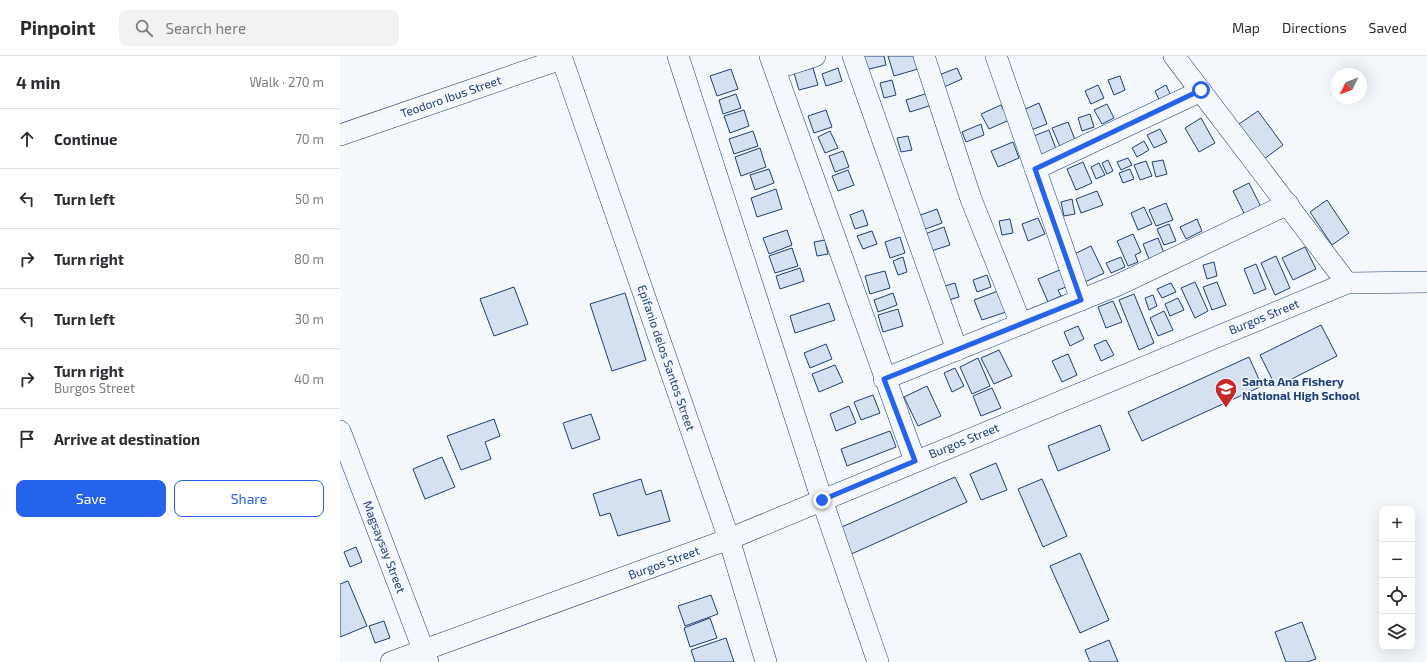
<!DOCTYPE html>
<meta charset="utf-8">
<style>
body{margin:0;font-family:"Exo 2",sans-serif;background:#f2f2f3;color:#2b2b33}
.controls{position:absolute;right:12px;bottom:12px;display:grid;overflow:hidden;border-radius:8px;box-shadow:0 4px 16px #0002}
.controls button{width:36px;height:36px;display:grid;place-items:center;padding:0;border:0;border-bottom:1px solid #e1e1e2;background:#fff;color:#2b2b33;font:20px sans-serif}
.compass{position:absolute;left:991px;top:12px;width:36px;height:36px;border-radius:50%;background:#fff;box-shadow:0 4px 16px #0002;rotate:227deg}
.stop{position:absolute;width:12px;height:12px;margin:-9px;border:3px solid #2563eb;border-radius:50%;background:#fff}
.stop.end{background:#2563eb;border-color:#fff;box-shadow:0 1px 4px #0008}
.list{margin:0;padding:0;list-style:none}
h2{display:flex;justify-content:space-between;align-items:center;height:52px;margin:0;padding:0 16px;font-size:17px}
h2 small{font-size:13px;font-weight:400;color:#7c7c81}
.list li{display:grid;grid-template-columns:26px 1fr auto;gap:12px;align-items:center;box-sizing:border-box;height:60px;padding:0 16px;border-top:1px solid #e1e1e2}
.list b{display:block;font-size:15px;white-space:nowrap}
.list p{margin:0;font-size:13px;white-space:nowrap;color:#7c7c81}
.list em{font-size:13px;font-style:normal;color:#7c7c81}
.actions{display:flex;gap:8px;padding:12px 16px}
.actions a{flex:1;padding:9px 0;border:1px solid #2563eb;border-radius:8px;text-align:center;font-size:14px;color:#2563eb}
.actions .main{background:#2563eb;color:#fff}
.icon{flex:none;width:22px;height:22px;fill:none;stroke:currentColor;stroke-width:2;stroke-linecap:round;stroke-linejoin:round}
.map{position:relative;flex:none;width:1087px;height:606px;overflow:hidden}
header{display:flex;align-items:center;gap:24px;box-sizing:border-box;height:56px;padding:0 20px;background:#fff;border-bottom:1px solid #e1e1e2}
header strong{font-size:19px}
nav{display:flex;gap:22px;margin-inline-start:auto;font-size:14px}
.search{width:280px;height:36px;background:#f2f2f3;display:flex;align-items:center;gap:10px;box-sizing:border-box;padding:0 14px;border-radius:8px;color:#7c7c81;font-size:15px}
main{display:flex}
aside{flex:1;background:#fff}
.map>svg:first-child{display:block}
.building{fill:#d5e0f0;stroke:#1d3f73}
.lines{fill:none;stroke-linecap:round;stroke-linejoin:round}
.minor-casing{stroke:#1d3f73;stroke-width:22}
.minor{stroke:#f4f7fb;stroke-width:21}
.route{stroke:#2563eb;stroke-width:5}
.labels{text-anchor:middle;stroke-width:3;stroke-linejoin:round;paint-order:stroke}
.street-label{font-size:12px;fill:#1d3f73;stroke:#f4f7fb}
.poi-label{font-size:12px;font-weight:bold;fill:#1d3f73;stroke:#f4f7fb;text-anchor:start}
</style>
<header>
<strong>Pinpoint</strong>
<div class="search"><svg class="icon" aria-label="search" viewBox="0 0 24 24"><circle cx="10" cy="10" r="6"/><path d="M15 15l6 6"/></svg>Search here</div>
<nav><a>Map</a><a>Directions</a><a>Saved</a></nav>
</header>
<main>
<aside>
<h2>4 min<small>Walk · 270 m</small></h2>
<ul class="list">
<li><svg class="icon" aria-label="ahead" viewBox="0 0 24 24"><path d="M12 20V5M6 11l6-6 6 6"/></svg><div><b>Continue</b></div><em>70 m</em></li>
<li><svg class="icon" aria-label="left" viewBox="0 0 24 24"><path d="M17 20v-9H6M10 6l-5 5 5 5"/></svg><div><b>Turn left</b></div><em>50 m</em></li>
<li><svg class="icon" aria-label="right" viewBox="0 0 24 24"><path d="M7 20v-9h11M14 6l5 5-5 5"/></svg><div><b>Turn right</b></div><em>80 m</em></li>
<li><svg class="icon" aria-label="left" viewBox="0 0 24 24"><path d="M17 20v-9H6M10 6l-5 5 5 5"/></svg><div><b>Turn left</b></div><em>30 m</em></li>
<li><svg class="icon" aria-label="right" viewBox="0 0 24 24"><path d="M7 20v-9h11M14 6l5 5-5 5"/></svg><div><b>Turn right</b><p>Burgos Street</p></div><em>40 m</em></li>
<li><svg class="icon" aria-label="arrive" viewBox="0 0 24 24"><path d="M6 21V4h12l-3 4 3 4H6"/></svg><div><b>Arrive at destination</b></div></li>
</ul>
<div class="actions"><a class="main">Save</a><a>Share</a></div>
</aside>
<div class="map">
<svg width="1087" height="606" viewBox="0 0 1087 606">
<rect width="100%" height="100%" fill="#f4f7fb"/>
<!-- building -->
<g class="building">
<path d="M516 0H544L546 9 525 14Z"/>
<path d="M548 0H574L578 13 554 20Z"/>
<path d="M473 12 478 29 459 34 454 17Z"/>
<path d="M498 12 502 25 486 30 482 18Z"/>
<path d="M617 12 622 23 604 31 599 19Z"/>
<path d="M391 13 398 33 377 40 370 20Z"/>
<path d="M780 20 785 34 774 39 768 24Z"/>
<path d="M552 24 556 39 544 42 540 27Z"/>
<path d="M758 29 764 42 751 48 745 35Z"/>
<path d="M826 29 832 42 821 48 815 35Z"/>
<path d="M588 37 592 49 570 56 566 44Z"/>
<path d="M396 38 401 52 383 58 379 44Z"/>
<path d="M699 47 707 68 691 74 683 54Z"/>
<path d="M767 48 774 62 762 68 754 54Z"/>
<path d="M661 49 669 64 649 73 641 58Z"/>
<path d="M404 54 409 70 390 77 384 60Z"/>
<path d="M486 54 492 71 474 77 468 60Z"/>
<path d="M918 55 943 89 924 103 899 68Z"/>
<path d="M750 58 754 71 742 75 738 62Z"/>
<path d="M861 62 875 87 859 96 845 72Z"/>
<path d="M728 66 736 86 721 93 712 72Z"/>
<path d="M641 68 644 79 626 86 622 76Z"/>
<path d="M820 73 827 86 814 92 807 79Z"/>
<path d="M709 74 716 93 698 101 691 81Z"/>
<path d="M413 75 418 90 394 98 389 83Z"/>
<path d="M490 75 498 92 485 97 478 81Z"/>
<path d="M568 80 572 94 561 96 557 82Z"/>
<path d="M804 85 809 94 797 101 792 92Z"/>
<path d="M673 86 679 102 658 111 651 95Z"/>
<path d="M420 92 426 111 401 120 395 101Z"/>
<path d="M503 95 509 111 495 116 489 100Z"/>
<path d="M788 102 792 109 781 114 777 106Z"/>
<path d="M768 104 773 115 767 118 762 107Z"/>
<path d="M823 104 827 118 816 121 812 106Z"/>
<path d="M806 105 812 120 800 124 794 109Z"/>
<path d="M743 106 752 127 736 134 727 113Z"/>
<path d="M759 107 765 119 756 123 751 111Z"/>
<path d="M429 113 434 127 415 134 410 119Z"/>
<path d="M790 113 794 123 783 127 779 117Z"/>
<path d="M508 114 514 129 498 135 492 120Z"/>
<path d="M909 127 923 155 907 163 893 135Z"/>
<path d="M436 133 442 153 417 161 411 142Z"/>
<path d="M757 135 763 149 741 157 736 143Z"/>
<path d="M732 143 735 158 724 160 721 146Z"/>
<path d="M987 144 1009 177 992 189 970 156Z"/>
<path d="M826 147 833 164 816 170 809 154Z"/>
<path d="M804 151 812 168 798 174 791 157Z"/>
<path d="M597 153 602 167 580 175 575 161Z"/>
<path d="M523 154 528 169 515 173 510 159Z"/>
<path d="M698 162 705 178 688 185 682 168Z"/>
<path d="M670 163 673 177 662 179 659 165Z"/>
<path d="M857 163 862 175 846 183 840 171Z"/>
<path d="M829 168 836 185 824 189 817 173Z"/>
<path d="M604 171 610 189 588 196 582 179Z"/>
<path d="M447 174 452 189 429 198 423 182Z"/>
<path d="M532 175 537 188 523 193 517 180Z"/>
<path d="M793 178 801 196 795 199 798 206 788 210 777 185Z"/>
<path d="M560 181 565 197 550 202 545 186Z"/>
<path d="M818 182 824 197 809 203 803 188Z"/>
<path d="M485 184 488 198 477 200 474 186Z"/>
<path d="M751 190 764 217 743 227 730 200Z"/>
<path d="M965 191 976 213 953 224 942 202Z"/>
<path d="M452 192 458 210 435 217 429 200Z"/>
<path d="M936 200 950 232 935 239 921 207Z"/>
<path d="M563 201 567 216 558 219 553 205Z"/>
<path d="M781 201 785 211 771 217 766 207Z"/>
<path d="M874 206 877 220 867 223 863 209Z"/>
<path d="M916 208 926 233 914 238 904 213Z"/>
<path d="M460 212 464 225 440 233 436 220Z"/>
<path d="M722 213 729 230 718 234 721 240 708 246 698 223Z"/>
<path d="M545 215 550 232 530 238 525 220Z"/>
<path d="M647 219 651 231 637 236 633 224Z"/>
<path d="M855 226 868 255 855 262 841 232Z"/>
<path d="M877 226 886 249 872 254 863 231Z"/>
<path d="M615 227 619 241 608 244 605 230Z"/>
<path d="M831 227 836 236 822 242 817 233Z"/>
<path d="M174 231 188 268 154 280 140 243Z"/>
<path d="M658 235 666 256 642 264 634 244Z"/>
<path d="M285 237 306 304 272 315 250 248Z"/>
<path d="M553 237 557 249 538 256 534 244Z"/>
<path d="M794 238 814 287 799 294 779 244Z"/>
<path d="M813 239 817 250 809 254 805 242Z"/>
<path d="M838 242 844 254 830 260 825 248Z"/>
<path d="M773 245 782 266 766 272 758 251Z"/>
<path d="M489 247 495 264 455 277 450 260Z"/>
<path d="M558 253 563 270 543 276 538 259Z"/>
<path d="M824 255 833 274 818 280 810 262Z"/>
<path d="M981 269 997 300 936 331 920 299Z"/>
<path d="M738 270 744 283 730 290 724 276Z"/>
<path d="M766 284 774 299 761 305 754 289Z"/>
<path d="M486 288 492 303 470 312 464 297Z"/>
<path d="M659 294 672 320 654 328 641 302Z"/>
<path d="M728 298 737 319 722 326 712 305Z"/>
<path d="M909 301 922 330 802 385 788 356Z"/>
<path d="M638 302 650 330 632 338 620 311Z"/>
<path d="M495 309 503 326 479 336 472 318Z"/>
<path d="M615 312 624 330 612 336 604 317Z"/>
<path d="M587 330 601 360 578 370 564 341Z"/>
<path d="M652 332 661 352 641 360 633 340Z"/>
<path d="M533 339 540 357 521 364 514 346Z"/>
<path d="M509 350 516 367 496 375 490 358Z"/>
<path d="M251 358 260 383 232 393 223 367Z"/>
<path d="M154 363 160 380 145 386 151 403 121 414 107 380Z"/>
<path d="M760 369 770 394 718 415 708 390Z"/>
<path d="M550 375 556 391 507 410 501 393Z"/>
<path d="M102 401 115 431 85 443 73 413Z"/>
<path d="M656 407 667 434 641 444 630 418Z"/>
<path d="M615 421 627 446 507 500 495 474Z"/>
<path d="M301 423 306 439 321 434 330 465 278 480 270 457 260 460 253 438Z"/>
<path d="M702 423 727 480 703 491 678 433Z"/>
<path d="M16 491 22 506 10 511 4 496Z"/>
<path d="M740 497 769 564 740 577 710 510Z"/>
<path d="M8 525 27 570 0 581V528Z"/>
<path d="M371 539 378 558 345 570 338 550Z"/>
<path d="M370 562 377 582 350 591 344 572Z"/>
<path d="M44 565 50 582 35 587 29 570Z"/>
<path d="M962 566 976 603 967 606H946L935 576Z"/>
<path d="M386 582 394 606H355L351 594Z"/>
<path d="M769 584 778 606H750L745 594Z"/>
</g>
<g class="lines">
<!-- minor casing -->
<g class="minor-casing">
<g id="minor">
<path d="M221 0 389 483 426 606"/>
<path d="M338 0 482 444 538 606"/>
<path d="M430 0 575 405"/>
<path d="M513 0 617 294"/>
<path d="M584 0 631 143 681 268"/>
<path d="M656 0 741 244"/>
<path d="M834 0 1007 227"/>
<path d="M435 13 475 0"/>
<path d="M0 79 221 3"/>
<path d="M695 113 861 35"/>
<path d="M544 323 778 229 948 148"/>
<path d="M0 375 88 606"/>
<path d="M51 606 389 483 1007 227 1087 226"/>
</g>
</g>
<!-- minor -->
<use href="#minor" class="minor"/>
</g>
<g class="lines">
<!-- route -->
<path class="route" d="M482 444 575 405 544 323 741 244 695 113 861 34"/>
</g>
<!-- icons -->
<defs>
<g id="school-pin" transform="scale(1.15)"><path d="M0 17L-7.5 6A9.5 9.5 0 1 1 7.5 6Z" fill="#c62828" stroke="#f4f7fb"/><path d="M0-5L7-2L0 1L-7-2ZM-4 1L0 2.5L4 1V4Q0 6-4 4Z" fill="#fff"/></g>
</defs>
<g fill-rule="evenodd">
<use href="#school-pin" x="886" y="333"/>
</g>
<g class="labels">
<!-- street labels -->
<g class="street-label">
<text transform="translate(111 41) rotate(-19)" y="4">Teodoro Ibus Street</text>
<text transform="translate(924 261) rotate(-22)" y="4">Burgos Street</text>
<text transform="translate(326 302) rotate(71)" y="4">Epifanio delos Santos Street</text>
<text transform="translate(624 385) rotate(-22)" y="4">Burgos Street</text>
<text transform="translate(44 491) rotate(69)" y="4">Magsaysay Street</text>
<text transform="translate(324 507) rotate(-20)" y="4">Burgos Street</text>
</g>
<!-- poi labels -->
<g class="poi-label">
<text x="902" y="330">Santa Ana Fishery<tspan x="902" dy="14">National High School</tspan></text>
</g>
</g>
</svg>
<div class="controls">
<button>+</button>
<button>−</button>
<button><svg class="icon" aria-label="locate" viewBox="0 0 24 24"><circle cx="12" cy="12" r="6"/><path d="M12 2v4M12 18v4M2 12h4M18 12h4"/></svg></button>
<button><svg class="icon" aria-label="layers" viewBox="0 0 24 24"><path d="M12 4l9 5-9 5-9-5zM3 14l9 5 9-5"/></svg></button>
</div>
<svg class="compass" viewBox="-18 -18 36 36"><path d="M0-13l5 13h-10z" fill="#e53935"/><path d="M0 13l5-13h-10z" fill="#7c7c81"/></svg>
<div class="stop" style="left:861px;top:34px"></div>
<div class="stop end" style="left:482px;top:444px"></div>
</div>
</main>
